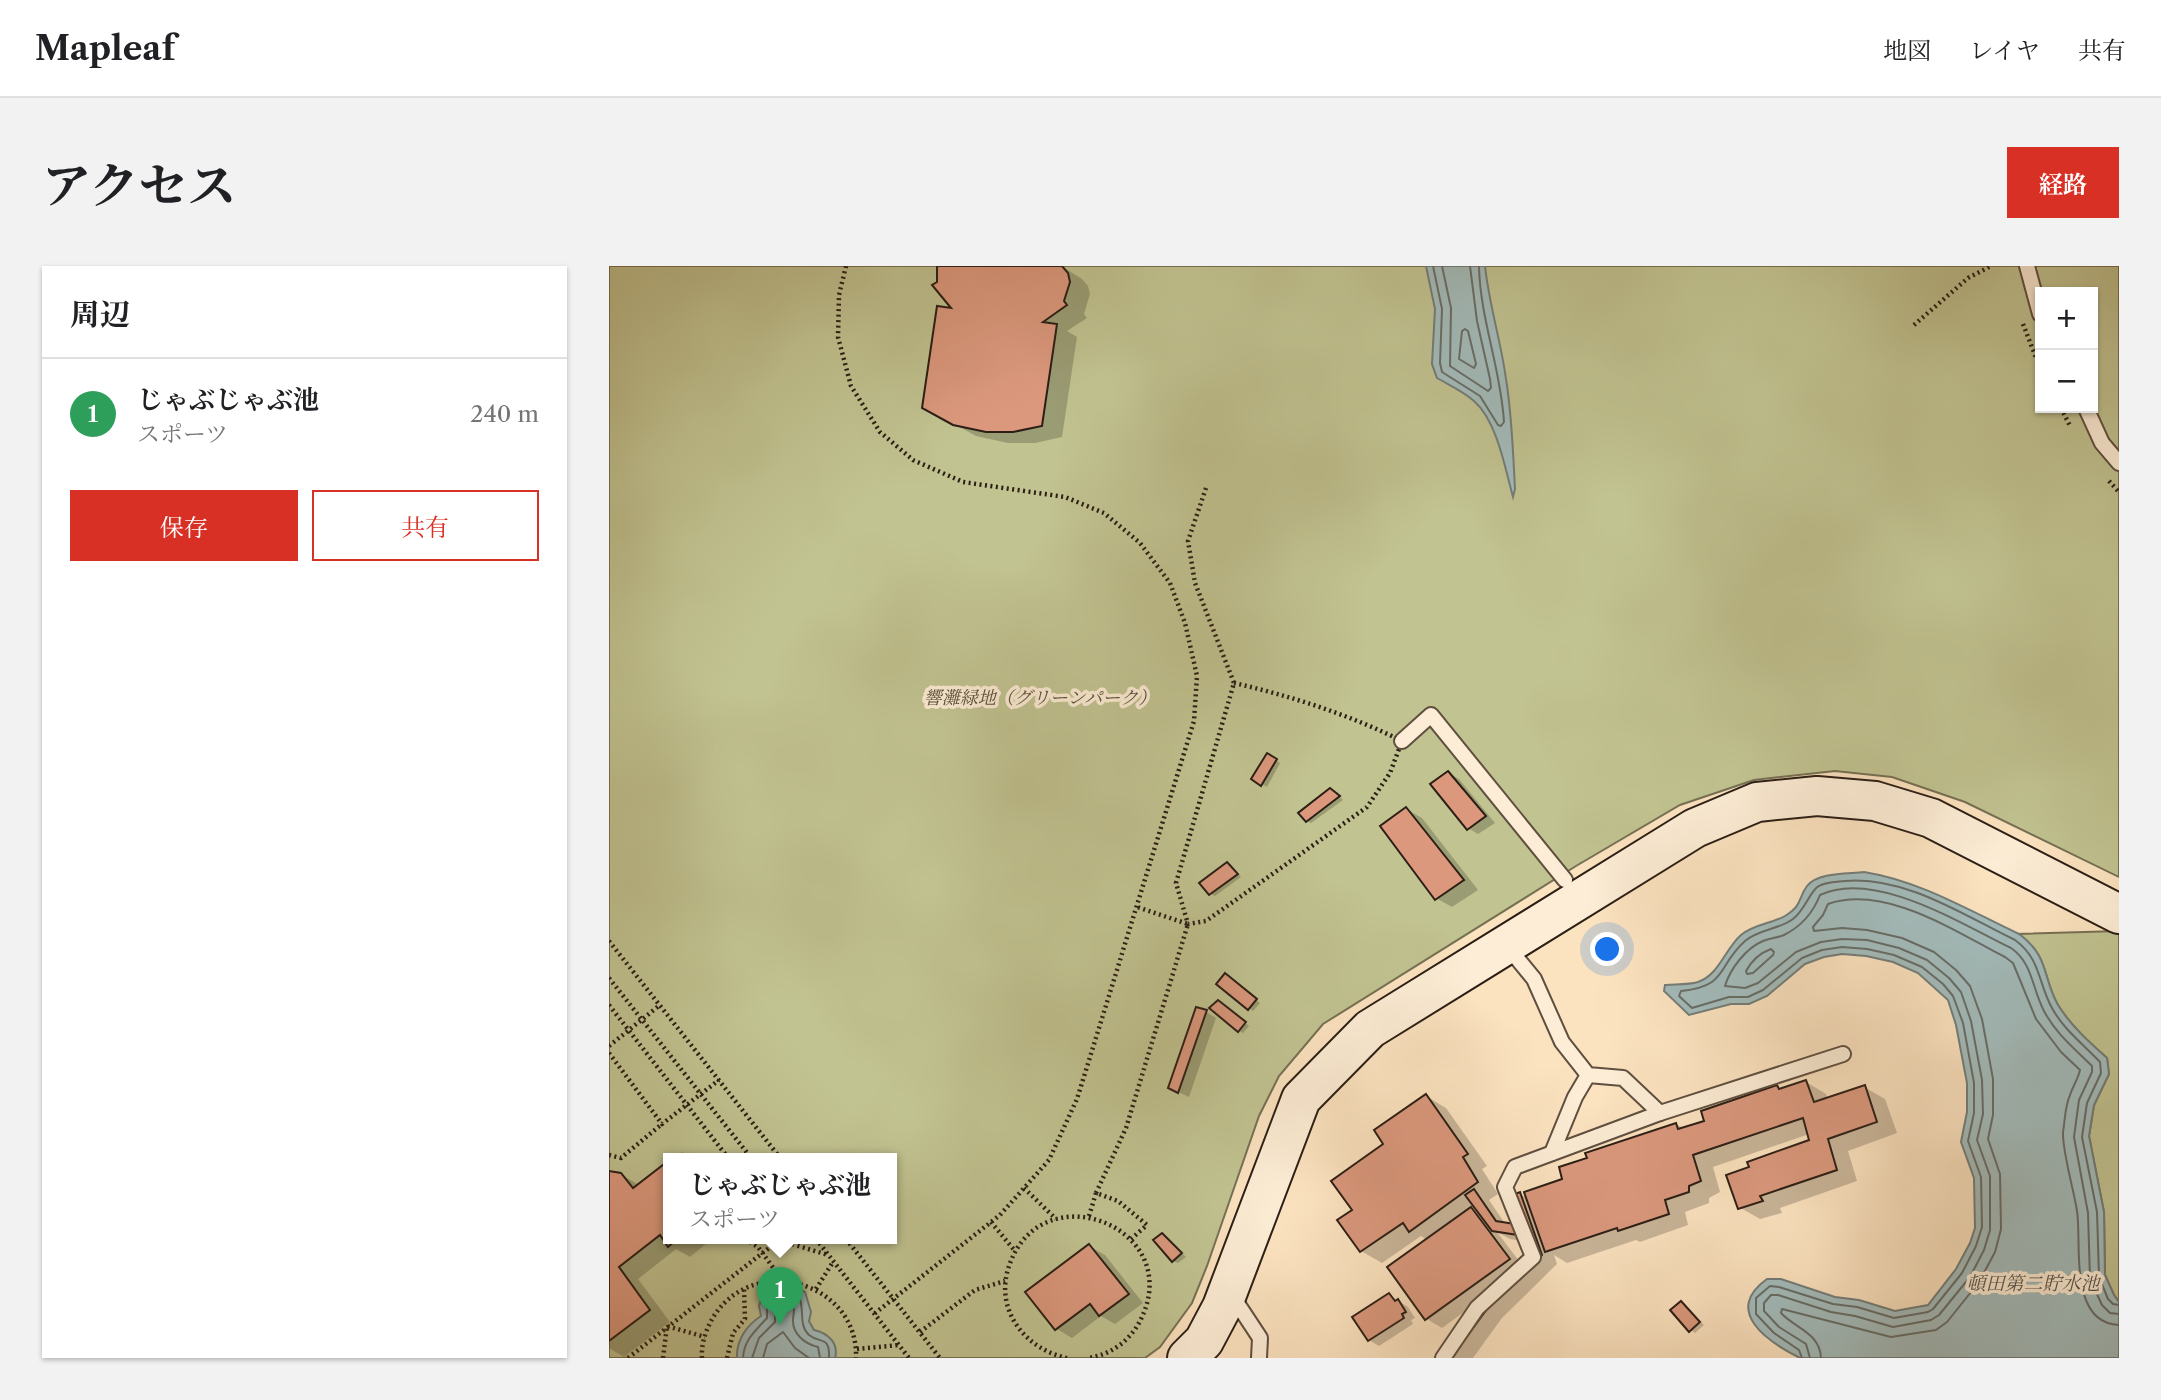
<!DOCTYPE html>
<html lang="ja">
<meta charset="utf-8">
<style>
body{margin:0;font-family:"Libre Caslon Text","Noto Serif JP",serif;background:#f2f2f2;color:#202124}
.controls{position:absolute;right:21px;top:21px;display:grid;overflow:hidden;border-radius:0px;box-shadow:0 2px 5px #0004}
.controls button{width:63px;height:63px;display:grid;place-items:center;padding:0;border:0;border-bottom:2px solid #e0e0e0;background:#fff;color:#202124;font:35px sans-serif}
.you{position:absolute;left:999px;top:684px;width:24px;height:24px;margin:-18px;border:5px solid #fff;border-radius:50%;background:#1a73e8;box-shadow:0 0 0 10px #1a73e833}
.badge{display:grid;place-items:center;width:46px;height:46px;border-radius:50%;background:#d93025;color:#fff;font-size:23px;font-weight:700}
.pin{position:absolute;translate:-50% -58px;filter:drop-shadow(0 2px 4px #0008)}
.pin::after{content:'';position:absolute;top:37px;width:24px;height:21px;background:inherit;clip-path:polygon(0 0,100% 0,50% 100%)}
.popup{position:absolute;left:54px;top:887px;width:234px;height:91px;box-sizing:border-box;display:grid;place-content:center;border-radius:0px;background:#fff;filter:drop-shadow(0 2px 5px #0005);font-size:23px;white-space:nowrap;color:#757577}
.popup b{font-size:26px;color:#202124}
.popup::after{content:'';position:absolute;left:50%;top:100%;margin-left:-14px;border:14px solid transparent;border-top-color:#fff}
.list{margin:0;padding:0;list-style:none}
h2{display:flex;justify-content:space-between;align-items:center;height:91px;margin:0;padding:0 28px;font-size:30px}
h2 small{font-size:23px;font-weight:400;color:#757577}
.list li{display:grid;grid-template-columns:46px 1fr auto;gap:21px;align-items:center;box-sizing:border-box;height:112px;padding:0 28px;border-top:2px solid #e0e0e0}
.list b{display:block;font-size:26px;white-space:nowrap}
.list p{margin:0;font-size:23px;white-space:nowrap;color:#757577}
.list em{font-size:23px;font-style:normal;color:#757577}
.actions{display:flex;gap:14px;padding:21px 28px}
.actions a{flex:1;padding:16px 0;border:2px solid #d93025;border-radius:0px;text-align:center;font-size:24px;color:#d93025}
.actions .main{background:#d93025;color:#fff}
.map{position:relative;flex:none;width:1510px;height:1092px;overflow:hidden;border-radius:0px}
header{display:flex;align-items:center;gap:42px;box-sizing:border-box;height:98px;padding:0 35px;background:#fff;border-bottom:2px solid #e0e0e0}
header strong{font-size:33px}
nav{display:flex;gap:38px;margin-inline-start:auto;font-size:24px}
.intro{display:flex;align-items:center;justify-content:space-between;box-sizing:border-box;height:168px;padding:0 42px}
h1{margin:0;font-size:49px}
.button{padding:18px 32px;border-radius:0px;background:#d93025;color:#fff;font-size:24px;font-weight:700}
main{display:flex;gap:42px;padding:0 42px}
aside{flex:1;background:#fff;border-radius:0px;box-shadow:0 2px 5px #0004}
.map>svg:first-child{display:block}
.green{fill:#c1c391;stroke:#767053;stroke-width:2;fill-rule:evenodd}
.water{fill:#a3bcbc;stroke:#737d79;stroke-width:2}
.shadow{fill:#0003;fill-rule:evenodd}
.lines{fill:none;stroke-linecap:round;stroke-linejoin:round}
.shore{stroke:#676d68;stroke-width:2}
.building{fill:#db987d;stroke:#2b1e15;stroke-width:2}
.lane-casing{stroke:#5f4f40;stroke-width:18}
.secondary-casing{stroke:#2b1e15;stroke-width:42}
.path{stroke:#2b1e15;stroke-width:4.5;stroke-dasharray:2 3.5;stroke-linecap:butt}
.lane{stroke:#fdedd6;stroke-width:14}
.secondary{stroke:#fdedd6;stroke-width:38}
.labels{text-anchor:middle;stroke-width:7;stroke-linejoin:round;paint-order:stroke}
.park-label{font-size:18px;font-style:italic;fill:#58503a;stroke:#fdedd6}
.water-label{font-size:19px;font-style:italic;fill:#55554f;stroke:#fdedd6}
</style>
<header>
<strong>Mapleaf</strong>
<nav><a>地図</a><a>レイヤ</a><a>共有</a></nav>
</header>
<div class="intro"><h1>アクセス</h1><a class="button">経路</a></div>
<main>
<aside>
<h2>周辺<small></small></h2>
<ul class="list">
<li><span class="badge" style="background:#2e9e5b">1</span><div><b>じゃぶじゃぶ池</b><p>スポーツ</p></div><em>240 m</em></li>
</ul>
<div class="actions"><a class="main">保存</a><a>共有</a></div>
</aside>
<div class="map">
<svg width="1510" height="1092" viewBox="0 0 1510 1092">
<rect width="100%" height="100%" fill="#fce3c0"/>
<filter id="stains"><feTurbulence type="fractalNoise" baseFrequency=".00286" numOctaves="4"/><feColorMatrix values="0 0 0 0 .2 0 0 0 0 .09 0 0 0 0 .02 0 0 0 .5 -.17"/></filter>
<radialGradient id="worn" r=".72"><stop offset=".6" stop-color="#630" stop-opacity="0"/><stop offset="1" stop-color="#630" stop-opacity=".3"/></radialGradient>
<!-- green -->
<g class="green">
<path d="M0 0H1510V611L1356 536 1283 511 1226 505 1145 514 1071 539 967 600 714 758 670 810 650 850 598 1000 583 1037 551 1081 536 1092H0ZM1431 26H1484V142H1431ZM59 893H283V973H59Z"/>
<path d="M1510 665V1036L1505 1029 1496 1009 1495 946 1480 870 1485 839 1500 808 1498 792C1480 776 1462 760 1449 739 1433 711 1441 691 1410 668Z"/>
</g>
<!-- water -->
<g class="water">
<path d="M817 0H876C880 39 892 75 897 113 903 150 904 186 906 223L904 231C896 202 888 155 865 135 854 125 840 119 828 112L823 98 826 43Z"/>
<path d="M1255 606C1311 615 1359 644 1410 668 1441 691 1433 711 1449 739 1462 760 1480 776 1498 792L1500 808 1485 839 1480 870 1495 946 1496 1009 1505 1029 1510 1036V1092H1191C1159 1076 1113 1045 1158 1013H1172L1226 1031 1250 1034 1286 1045 1319 1039 1347 1003 1361 977 1366 962 1365 912 1352 876 1358 846V817L1347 759 1339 734 1309 707 1284 696 1257 690 1233 688 1215 691 1196 698 1158 730 1140 738H1122L1080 749 1055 725 1056 719C1066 718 1079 719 1089 716 1110 709 1116 683 1132 669 1145 658 1162 658 1176 650 1194 639 1189 632 1198 620 1209 606 1239 608 1255 606Z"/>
<path d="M177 1018 196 1026 202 1046 200 1055 205 1064C219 1067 230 1077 226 1092H128C127 1074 138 1059 152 1050L150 1040 155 1025 165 1020Z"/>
</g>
<!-- shadow -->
<g class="shadow">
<path d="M330 0H452L473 13 479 20 481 28 475 48 478 52 458 65 468 71 453 171 426 177H399L367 170 336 153 346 44 330 17Z"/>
<path d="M658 489 671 497 658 521 644 513Z"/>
<path d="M839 507 850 513 886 557 869 568 859 562Z"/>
<path d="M726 526 734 534 702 557 698 555Z"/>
<path d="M797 543 813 552 869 624 843 641 827 632Z"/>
<path d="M618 598 632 611 606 630 602 628Z"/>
<path d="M621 712 651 737 644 745 640 742Z"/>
<path d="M614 739 640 760 634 767 630 765Z"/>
<path d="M597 746 607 752 580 831 561 822Z"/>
<path d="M1197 816 1217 828 1219 833 1255 821 1276 833 1288 867 1239 885 1248 915 1171 942 1173 947 1151 953 1130 941 1202 875 1200 868 1104 901 1111 926 1100 932V937L1076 946 1079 959 1031 976 1027 974 958 997 945 989 948 998 893 1052 864 1092H828L866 1038 833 1062 818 1053V974L812 970 773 997 752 985 745 945 776 879 817 830 837 842 878 900 873 903 889 928 880 934 897 959 915 962 911 928 919 933 1067 858 1075 863 1097 856 1167 820 1173 824ZM888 966 901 973 919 976 922 984 910 995Z"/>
<path d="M73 886 85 893H65Z"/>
<path d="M0 907 11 908 30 919 59 973H103L81 991 67 983 29 1013 61 1056 15 1091 0 1082Z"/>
<path d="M553 969 577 991 569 997 564 995Z"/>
<path d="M480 980 496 989 534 1037 506 1058 492 1050 463 1072 448 1063Z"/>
<path d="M780 1029 799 1041 806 1052 802 1054 804 1058 770 1080 760 1074Z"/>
<path d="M1073 1037 1095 1059 1086 1067 1082 1064Z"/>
</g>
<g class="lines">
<!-- shore -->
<g class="shore">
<path d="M824 0 833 43 831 97 833 106 871 130 889 159 892 160 895 156C892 103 871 53 870 0"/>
<path d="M833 0 842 42 841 100 879 125 882 122 881 113 868 55 861 0"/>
<path d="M856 63 859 65 867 98 865 102 850 93 853 65Z"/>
<path d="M1162 683 1165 686 1164 689 1144 707 1138 708 1137 705C1143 694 1151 687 1162 683Z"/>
<path d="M134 1092C135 1074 146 1065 158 1052V1033C168 1024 180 1024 190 1031 196 1043 189 1059 200 1069 211 1078 221 1069 220 1092"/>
<path d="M143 1092 150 1072 166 1056V1037L176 1034 182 1036C186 1043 185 1045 184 1053 183 1068 196 1078 209 1081L211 1092"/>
<path d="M154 1092 158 1078 174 1066 186 1082 200 1092"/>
<path d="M1193 1092 1190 1084 1165 1067 1147 1048V1032L1161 1020 1170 1021 1224 1038 1248 1041 1285 1052 1319 1046 1324 1043 1353 1007 1367 980 1373 961 1372 911 1359 875 1365 847V817L1354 757 1344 730 1334 718 1313 701 1285 689 1258 683 1233 681 1213 684 1193 692 1154 724 1139 731H1120L1083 742 1070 730 1072 725C1120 720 1107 701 1136 675 1150 663 1169 664 1184 653 1196 644 1202 623 1210 620 1217 616 1228 616 1236 615 1297 610 1354 649 1406 674 1432 693 1429 717 1443 742 1455 764 1474 778 1491 796L1492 807 1478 837 1473 871 1488 946 1490 1011 1499 1033 1504 1038 1510 1039"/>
<path d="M1201 1092 1197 1078 1170 1061 1155 1045V1037L1162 1029H1169L1222 1046 1246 1050 1284 1061 1322 1054 1330 1049 1361 1011 1375 984 1381 964V910L1368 874 1374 848 1373 814 1362 755 1352 726 1340 712 1318 694 1290 682 1258 674 1233 673 1212 676 1187 686 1149 717 1136 722 1116 720C1121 703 1137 682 1154 675 1161 672 1168 672 1175 669 1193 660 1204 647 1211 629 1266 603 1352 658 1402 682 1424 697 1423 723 1435 745 1447 768 1466 783 1483 800V806L1470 834 1465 871 1479 947 1481 1013 1493 1039 1501 1047 1510 1048"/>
<path d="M1212 1092C1211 1067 1187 1063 1172 1047L1173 1043 1282 1071 1327 1064 1338 1056 1370 1016 1386 986 1392 963 1391 908 1379 873 1384 849V813L1373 753 1361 720 1347 704 1325 686 1293 672 1258 664 1233 662 1205 665 1204 661 1214 649 1219 638C1276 618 1347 666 1396 691L1404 697 1427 753 1452 786 1471 804C1469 813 1464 820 1461 829 1456 840 1456 854 1454 866 1453 884 1465 925 1468 945 1473 977 1459 1057 1510 1059"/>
</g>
</g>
<!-- building -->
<g class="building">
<path d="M328 0H453L459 7 461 16 455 35 458 39 434 56 448 58 433 160 404 166H377L344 159 313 142 328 40 342 42 323 19 328 16Z"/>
<path d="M658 487 668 493 652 520 642 513Z"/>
<path d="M839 505 877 550 858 564 821 518Z"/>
<path d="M721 522 731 530 697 556 689 547Z"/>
<path d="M797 541 855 614 826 634 771 560Z"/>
<path d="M618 596 629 608 600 629 590 617Z"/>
<path d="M616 707 648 733 639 744 607 718Z"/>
<path d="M609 734 637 756 629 766 600 742Z"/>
<path d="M587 741 598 744 569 827 559 822Z"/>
<path d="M1197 814 1205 836 1256 819 1268 856 1219 873 1228 904 1151 930 1154 935 1129 943 1117 909 1140 901 1138 896 1200 874 1194 852 1084 889 1092 915 1080 920V926L1056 934 1060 948 1009 965 1008 962 936 986 915 926 953 913 950 901 978 892 976 887 1067 857 1069 863 1095 855 1092 845 1168 819 1170 823Z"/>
<path d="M817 828 859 888 854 891 869 916 800 966 794 957 751 986 728 954 743 944 722 915 774 878 765 864Z"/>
<path d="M59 895V973H68L59 981 51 969 10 1001 41 1044 0 1075V905L12 907 24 922Z"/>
<path d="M865 923 887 955 912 959 901 930 911 926 933 989 878 1043 842 1092H826L869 1032 920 984 915 970 883 965 856 929Z"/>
<path d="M862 941 901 993 816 1054 778 1001Z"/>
<path d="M553 967 573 987 563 996 544 974Z"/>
<path d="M480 978 520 1028 490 1050 481 1038 446 1064 416 1026Z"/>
<path d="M780 1027 786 1035 789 1033 797 1046 793 1048 795 1052 759 1075 743 1051Z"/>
<path d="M1072 1035 1091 1056 1080 1066 1061 1044Z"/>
</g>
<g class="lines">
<!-- lane casing -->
<g class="lane-casing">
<g id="lane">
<path d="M1418 0 1431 48"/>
<path d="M1477 142 1493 177 1510 197"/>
<path d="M793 475 822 449 956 614"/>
<path d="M898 680 925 713 953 776 979 809 1014 812 1051 847 1234 788"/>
<path d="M943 887 966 831 979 809"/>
<path d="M622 1028 651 1072 650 1092"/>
<path d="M834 1092 868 1042 924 991 896 921 906 901 1051 847"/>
</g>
</g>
<!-- secondary casing -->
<g class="secondary-casing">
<path id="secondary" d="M578 1092 595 1075 613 1041 692 833 761 763 1086 562 1148 536 1208 530 1266 535 1322 552 1510 648"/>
</g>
<!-- path -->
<g class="path">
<path d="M237 0 230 29 229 71 242 120 271 166 304 194 354 216 456 231 495 247 531 277 561 317 576 357 588 410 585 455 468 833 440 894 391 949 265 1048"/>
<path d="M1414 58 1431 102"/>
<path d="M1305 59 1359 12 1382 0"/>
<path d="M1452 142 1461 160"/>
<path d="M1500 215 1510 226"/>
<path d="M597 222 579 275 586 317 625 417"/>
<path d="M625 417C682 430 741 449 793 475L781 507 758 541 597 655 579 658 567 617Z"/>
<path d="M0 675 172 893"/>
<path d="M0 712 143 893"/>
<path d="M0 739 120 893"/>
<path d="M0 780 51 739"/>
<path d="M0 787 53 858 110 814"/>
<path d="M0 889 12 892 53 858"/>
<path d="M415 922 447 953"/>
<path d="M487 927 517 862 579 658 528 641"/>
<path d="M480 950 487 927 509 935 538 959 522 973"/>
<path d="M382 956 406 985"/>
<path d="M136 973 149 981 174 1015"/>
<path d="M207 973 300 1092"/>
<path d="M237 973 331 1092"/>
<path d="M207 1023 224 996"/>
<path d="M311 1066 366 1024 396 1015"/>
<path d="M248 1083 290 1079"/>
<path d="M19 1092 165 978H183L219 989"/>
<path d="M54 1092 58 1060 96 1071"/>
<path d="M93 1092C92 1076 98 1060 107 1047 149 987 250 1018 247 1092"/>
<path d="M118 1092 124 1067 136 1053 135 1023"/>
<path d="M458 1092C419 1084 388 1048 398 1007 425 902 578 959 532 1053 522 1074 502 1089 479 1092"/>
</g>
<!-- lane -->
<use href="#lane" class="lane"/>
<!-- secondary -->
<use href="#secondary" class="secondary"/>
</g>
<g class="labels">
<!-- park labels -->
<g class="park-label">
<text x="431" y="438">響灘緑地（グリーンパーク）</text>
</g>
<!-- water labels -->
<g class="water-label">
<text x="1424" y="1024">頓田第二貯水池</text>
</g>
</g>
<rect width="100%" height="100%" filter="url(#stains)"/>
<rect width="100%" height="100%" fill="url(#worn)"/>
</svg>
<div class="controls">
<button>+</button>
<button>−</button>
</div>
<div class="you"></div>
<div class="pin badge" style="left:171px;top:1059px;background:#2e9e5b">1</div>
<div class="popup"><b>じゃぶじゃぶ池</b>スポーツ</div>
</div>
</main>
